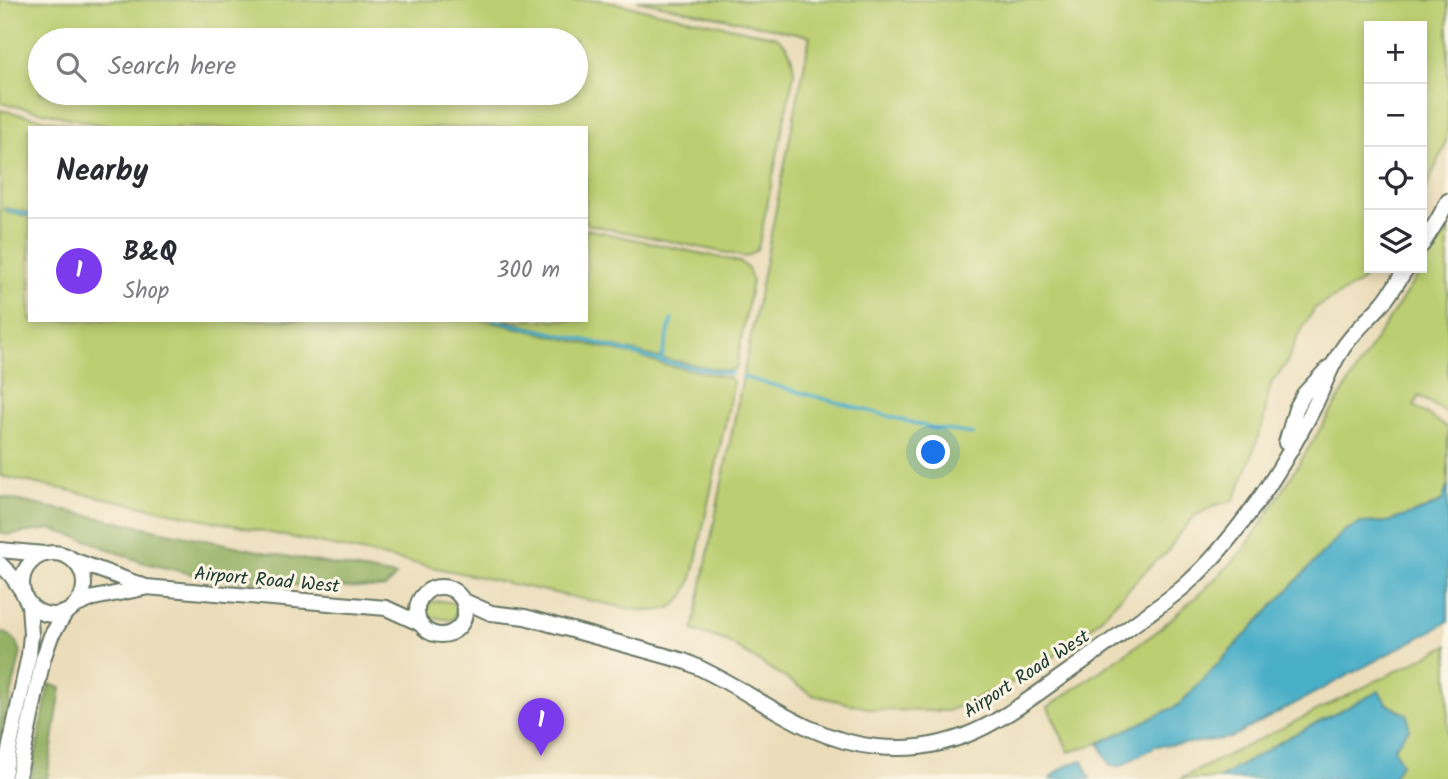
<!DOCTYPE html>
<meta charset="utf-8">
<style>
body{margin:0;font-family:Kalam,sans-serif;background:#f7f7f7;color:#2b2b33}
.controls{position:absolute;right:21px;top:21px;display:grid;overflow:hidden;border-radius:0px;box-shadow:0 4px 10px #0003}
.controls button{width:63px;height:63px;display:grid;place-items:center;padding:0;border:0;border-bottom:2px solid #e1e1e2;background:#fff;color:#2b2b33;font:35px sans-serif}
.you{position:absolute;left:934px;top:453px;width:24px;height:24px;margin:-18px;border:5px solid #fff;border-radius:50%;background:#1a73e8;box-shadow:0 0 0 10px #1a73e833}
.badge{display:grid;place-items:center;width:46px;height:46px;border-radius:50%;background:#7c3aed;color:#fff;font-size:23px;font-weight:700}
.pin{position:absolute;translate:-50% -58px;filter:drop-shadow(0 2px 4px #0008)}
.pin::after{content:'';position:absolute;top:37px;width:24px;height:21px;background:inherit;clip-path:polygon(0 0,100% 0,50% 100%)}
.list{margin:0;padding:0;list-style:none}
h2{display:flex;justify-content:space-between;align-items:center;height:91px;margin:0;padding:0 28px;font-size:30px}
h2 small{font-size:23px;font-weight:400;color:#7c7c81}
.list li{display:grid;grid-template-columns:46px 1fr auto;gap:21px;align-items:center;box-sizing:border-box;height:105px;padding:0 28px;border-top:2px solid #e1e1e2}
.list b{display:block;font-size:26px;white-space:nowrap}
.list p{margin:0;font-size:23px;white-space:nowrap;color:#7c7c81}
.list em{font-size:23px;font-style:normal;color:#7c7c81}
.icon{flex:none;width:38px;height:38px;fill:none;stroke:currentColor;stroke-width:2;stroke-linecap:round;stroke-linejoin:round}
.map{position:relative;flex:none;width:1448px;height:779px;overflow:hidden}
.search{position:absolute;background:#fff;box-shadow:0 4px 10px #0003;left:28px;top:28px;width:560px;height:77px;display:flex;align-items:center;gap:18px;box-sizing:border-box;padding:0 24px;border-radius:38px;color:#7c7c81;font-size:26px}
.panel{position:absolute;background:#fff;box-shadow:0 4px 10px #0003;left:28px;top:126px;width:560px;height:196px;border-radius:0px}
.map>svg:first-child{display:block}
.green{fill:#bbce71;stroke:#6d8652;stroke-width:2;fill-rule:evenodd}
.forest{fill:#94b163;stroke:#5a774c;stroke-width:2}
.water{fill:#49aec8;stroke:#34767e;stroke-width:2}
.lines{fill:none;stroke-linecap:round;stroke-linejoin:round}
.stream{stroke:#49aec8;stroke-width:3.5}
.minor-casing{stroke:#667563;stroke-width:18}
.minor{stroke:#fff;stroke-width:14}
.labels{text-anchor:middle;stroke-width:6;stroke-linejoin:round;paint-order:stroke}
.street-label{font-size:19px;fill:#1f3d34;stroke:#fcf5e5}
</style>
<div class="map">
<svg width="1448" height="779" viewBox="0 0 1448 779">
<rect width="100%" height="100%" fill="#fcf5e5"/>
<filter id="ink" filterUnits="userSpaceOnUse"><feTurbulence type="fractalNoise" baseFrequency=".0143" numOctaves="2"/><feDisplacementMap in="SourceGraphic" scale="14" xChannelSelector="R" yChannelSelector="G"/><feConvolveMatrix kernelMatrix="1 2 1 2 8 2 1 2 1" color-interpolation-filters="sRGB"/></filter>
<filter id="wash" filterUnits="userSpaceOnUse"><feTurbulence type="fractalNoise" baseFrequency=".00686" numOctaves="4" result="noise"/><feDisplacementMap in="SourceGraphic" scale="28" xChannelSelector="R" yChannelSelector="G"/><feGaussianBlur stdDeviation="1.57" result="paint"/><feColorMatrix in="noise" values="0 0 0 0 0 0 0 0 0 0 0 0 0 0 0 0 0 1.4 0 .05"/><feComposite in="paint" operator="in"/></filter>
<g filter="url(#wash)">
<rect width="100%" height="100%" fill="#ebddba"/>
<!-- green -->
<g class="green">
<path d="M0 0H600L777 37C790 48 793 56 794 73L759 244 757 250 746 257 586 224V128H117L0 103ZM40 40H576V93H40Z"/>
<path d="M637 0H1448V133L1444 148 1422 197V26H1369V268H1373L1360 283 1315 308 1298 336 1286 365 1272 382 1268 395 1264 420 1249 464 1234 500 1213 506 1196 515 1178 535 1167 553 1154 562 1097 622 1053 657 1011 683 948 711 876 710 813 695 726 641 693 630 810 36Z"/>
<path d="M0 110 86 128H30V213L5 208V212L30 217V320H483L635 355 662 364 727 377 733 381 732 390 694 570C683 616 661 614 621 607L0 476Z"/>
<path d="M586 229 740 262C748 267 750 272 752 281L736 369 728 371 665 359 502 320H586Z"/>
<path d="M1448 229V414L1419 396 1414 406 1448 428V485L1442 502 1426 509 1387 522 1361 523 1344 531 1179 705 1099 743 1069 752 1048 707 1155 633 1206 588 1240 554 1263 522 1374 342Z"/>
<path d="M441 601 455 603 457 609 454 618 450 620 427 616 425 612 427 603Z"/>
<path d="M1448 645V779H1180Z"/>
</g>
<!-- forest -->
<g class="forest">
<path d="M0 497 268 553 396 576 385 588 315 587 204 577 141 562 89 541 51 529 7 535 0 532Z"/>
<path d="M0 632C12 634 17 641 21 652L0 743Z"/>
<path d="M49 684 61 688 47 779H31Z"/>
</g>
<!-- water -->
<g class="water">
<path d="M1448 485V621L1439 627 1230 738 1184 744 1156 746 1121 766H1110L1099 743 1179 705 1344 531 1361 523 1387 522 1426 509 1442 501Z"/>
<path d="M1379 691 1387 704 1408 715 1409 729 1394 748 1401 764 1392 779H1218L1287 738Z"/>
<path d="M1083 760 1090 779H1050C1059 768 1070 763 1083 760Z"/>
</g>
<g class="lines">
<!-- stream -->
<g class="stream">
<path d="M7 210 30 215"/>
<path d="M493 320 589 341 661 361 672 319"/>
<path d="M661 361 732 374"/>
<path d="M743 377 932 428 973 434"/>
</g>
</g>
</g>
<g filter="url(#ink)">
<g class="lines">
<!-- minor casing -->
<g class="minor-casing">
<g id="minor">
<path d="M1422 245 1437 221 1448 201"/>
<path d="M1286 443 1296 409 1304 394 1328 368"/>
<path d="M0 550 44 554"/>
<circle cx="53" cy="584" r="31"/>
<path d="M73 560 146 587 386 608 421 624"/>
<path d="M0 564 11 575 24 594"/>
<circle cx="441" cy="611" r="24"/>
<path d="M464 601 491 613 525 617 684 661C751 688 800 739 876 747 908 750 933 747 964 736 1001 722 1035 695 1068 672 1094 654 1119 635 1145 616 1160 605 1177 594 1191 580 1213 560 1232 536 1250 512 1272 483 1294 445 1311 413 1322 393 1328 370 1341 351 1352 333 1369 319 1383 303 1392 292 1399 279 1407 268"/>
<path d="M75 606 94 598 144 588"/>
<path d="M3 779 29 655 31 635 29 604"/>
<path d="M18 779 43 659 51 636 66 612"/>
</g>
</g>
<!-- minor -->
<use href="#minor" class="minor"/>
</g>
</g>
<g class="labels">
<!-- street labels -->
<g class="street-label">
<text transform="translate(267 579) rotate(5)" y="7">Airport Road West</text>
<text transform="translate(1026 673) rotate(-33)" y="7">Airport Road West</text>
</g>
</g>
</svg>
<div class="controls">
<button>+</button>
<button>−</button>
<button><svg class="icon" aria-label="locate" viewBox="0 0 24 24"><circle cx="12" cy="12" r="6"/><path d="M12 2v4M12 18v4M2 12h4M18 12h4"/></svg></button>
<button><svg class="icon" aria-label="layers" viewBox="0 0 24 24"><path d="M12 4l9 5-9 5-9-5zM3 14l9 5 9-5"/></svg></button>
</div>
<div class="you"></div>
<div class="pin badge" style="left:541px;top:756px">1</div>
<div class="search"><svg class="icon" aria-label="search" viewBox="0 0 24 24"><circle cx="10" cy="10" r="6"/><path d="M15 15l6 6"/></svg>Search here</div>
<section class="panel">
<h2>Nearby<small></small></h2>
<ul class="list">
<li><span class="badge">1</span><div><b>B&amp;Q</b><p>Shop</p></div><em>300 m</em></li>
</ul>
</section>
</div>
